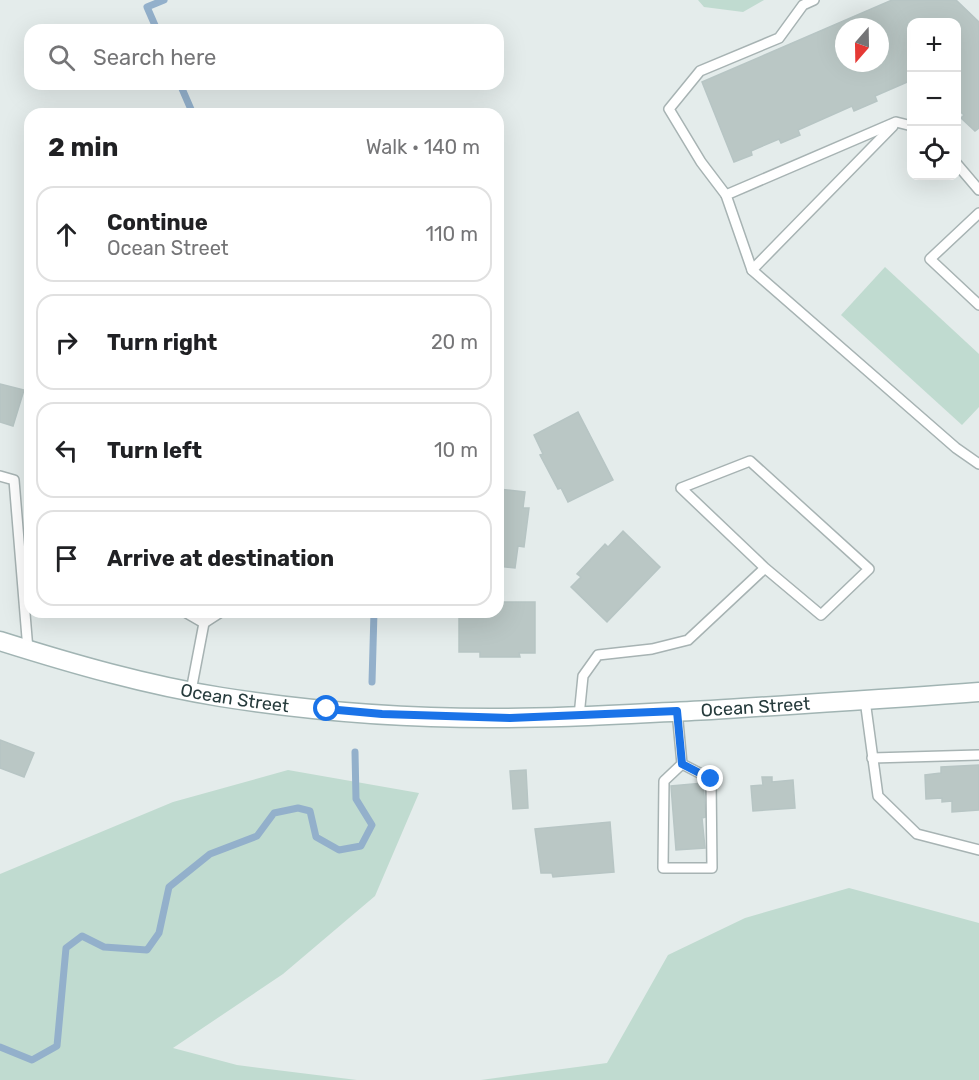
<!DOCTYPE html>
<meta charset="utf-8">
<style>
body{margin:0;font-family:Rubik,sans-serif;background:#f2f2f2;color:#202124}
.controls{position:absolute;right:18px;top:18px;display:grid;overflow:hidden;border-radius:12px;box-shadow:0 6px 24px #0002}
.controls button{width:54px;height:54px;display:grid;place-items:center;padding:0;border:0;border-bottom:2px solid #e0e0e0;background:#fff;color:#202124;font:30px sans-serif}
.compass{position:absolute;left:835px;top:18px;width:54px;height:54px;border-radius:50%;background:#fff;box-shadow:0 6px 24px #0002;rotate:200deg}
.stop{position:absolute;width:18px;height:18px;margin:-14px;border:4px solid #1a73e8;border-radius:50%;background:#fff}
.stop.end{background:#1a73e8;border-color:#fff;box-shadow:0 2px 6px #0008}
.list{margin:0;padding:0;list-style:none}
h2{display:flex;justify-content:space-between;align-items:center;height:78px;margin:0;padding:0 24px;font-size:26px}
h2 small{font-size:20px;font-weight:400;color:#757577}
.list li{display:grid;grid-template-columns:39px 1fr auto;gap:18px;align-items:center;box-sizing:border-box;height:96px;margin:0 12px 12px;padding:0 12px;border:2px solid #e0e0e0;border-radius:18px}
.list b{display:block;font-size:22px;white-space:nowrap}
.list p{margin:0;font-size:20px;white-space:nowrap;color:#757577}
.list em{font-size:20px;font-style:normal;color:#757577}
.icon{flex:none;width:33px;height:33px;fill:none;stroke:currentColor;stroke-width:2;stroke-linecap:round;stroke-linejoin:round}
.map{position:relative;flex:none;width:979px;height:1080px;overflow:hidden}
.search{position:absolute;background:#fff;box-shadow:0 6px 24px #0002;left:24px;top:24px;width:480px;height:66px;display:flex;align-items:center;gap:15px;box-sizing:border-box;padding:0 21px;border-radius:18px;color:#757577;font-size:22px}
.panel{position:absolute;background:#fff;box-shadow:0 6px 24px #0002;left:24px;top:108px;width:480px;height:510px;border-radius:18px}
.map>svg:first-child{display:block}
.green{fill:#c0dbd0}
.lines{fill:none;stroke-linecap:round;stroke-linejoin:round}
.stream{stroke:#93b0cb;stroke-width:7}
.building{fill:#bac7c5;stroke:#b7c5c4;stroke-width:1.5;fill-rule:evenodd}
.lane-casing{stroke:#a7b3b3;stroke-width:12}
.secondary-casing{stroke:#a1b4b3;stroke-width:21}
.lane{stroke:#fff;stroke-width:9}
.secondary{stroke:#fff;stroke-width:18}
.route{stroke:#1a73e8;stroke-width:8}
.labels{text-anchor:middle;stroke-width:4.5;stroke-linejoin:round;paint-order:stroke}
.street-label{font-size:18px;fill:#263b3c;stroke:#f5f9f8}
</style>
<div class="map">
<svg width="979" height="1080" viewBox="0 0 979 1080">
<rect width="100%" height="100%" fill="#e4eceb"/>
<!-- green -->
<g class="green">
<path d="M698 0H764L743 12 704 7Z"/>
<path d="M885 267 979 354V407L962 425 841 315Z"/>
<path d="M288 770 419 793 375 896 283 974 173 1048 237 1065 357 1080H0V874L173 802Z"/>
<path d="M849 888 979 923V1080H481L607 1063 668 955 745 918Z"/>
</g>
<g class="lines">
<!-- stream -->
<g class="stream">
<path d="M157 30 147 7 164 0"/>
<path d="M180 84 193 114"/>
<path d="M372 682 374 612"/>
<path d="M0 1047 32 1060 57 1046 66 948 82 936 104 947 147 950 159 933 169 887 210 854 257 836 274 813 298 808 310 811 316 837 339 850 361 846 372 825 356 799 355 752"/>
</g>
</g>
<!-- building -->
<g class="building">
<path d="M892 0H956L979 22V128L975 131 961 118 964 115 956 108V22H912V80L875 96 877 101 854 111 852 106 798 130 800 135 781 143 779 139 751 151 752 155 734 162 702 82ZM844 27H880V63H844Z"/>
<path d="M0 384 24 390 13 426 0 422Z"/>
<path d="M578 412 613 480 568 502 561 488 558 489 540 455 543 454 534 435Z"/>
<path d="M498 489 525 492 523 508H529L524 547 518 546 515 568 498 566Z"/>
<path d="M623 531 660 567 607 622 571 587 581 577 577 574 605 544 608 547Z"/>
<path d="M498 602H535V653H519L520 657H480V652H459V612H498Z"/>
<path d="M0 740 34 753 24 777 0 768Z"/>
<path d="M979 765V810L952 812V801L942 802V798L926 799 925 775 941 773V767Z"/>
<path d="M526 770 528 808 513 809 510 771Z"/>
<path d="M762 777H772V782L793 780 795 808 753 811 751 786 763 785Z"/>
<path d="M703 783 706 817 702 818 705 848 676 850 671 786Z"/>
<path d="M610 822 614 872 553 877 552 873H541L535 829Z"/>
</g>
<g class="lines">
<!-- lane casing -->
<g class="lane-casing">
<g id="lane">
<path d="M912 126 896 122 726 195 752 270 956 448 979 464"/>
<path d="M956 163 979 190"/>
<path d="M726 195 701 162 669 109 700 71 779 38 803 5 814 0"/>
<path d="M979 213 930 259 979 305"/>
<path d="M752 270 893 126"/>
<path d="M0 476 14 480 28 650"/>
<path d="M185 612 204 623 191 691"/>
<path d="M204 623 221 612"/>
<path d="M865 700 878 796 917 834 979 850"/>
<path d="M677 711 682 764"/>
<path d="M579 716 583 676 598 655 652 649 688 640 765 568 681 488 750 461 869 569 821 615 765 568"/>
<path d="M872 758 979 755"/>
<path d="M682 764 711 779 712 868H663L664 781Z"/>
</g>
</g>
<!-- secondary casing -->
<g class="secondary-casing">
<g id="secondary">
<path id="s1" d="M0 641C73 664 146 685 221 697 316 712 413 719 508 718 576 718 644 713 711 710 801 704 890 699 979 692"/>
</g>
</g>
<!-- lane -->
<use href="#lane" class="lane"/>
<!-- secondary -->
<use href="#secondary" class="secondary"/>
</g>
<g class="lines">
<!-- route -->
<path class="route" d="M327 709 382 714 510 718 677 711 682 764 711 779"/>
</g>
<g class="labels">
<!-- street labels -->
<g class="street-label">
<text dy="6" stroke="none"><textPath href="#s1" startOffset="242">Ocean Street</textPath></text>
<text dy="6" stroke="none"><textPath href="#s1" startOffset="764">Ocean Street</textPath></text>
</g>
</g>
</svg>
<div class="controls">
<button>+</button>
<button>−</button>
<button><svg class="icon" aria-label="locate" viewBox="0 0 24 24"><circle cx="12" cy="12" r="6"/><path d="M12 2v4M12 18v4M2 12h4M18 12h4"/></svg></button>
</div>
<svg class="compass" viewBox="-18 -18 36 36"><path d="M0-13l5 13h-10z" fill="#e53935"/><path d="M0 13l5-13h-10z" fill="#757577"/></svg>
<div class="stop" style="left:327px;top:709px"></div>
<div class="stop end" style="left:711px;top:779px"></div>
<div class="search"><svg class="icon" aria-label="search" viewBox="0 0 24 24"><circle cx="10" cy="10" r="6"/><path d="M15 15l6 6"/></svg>Search here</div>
<section class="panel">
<h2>2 min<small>Walk · 140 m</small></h2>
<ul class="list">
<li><svg class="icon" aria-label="ahead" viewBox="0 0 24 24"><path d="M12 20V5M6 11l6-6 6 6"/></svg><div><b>Continue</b><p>Ocean Street</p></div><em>110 m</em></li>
<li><svg class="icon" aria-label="right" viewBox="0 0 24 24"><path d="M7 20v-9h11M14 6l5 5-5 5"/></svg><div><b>Turn right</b></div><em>20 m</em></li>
<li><svg class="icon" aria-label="left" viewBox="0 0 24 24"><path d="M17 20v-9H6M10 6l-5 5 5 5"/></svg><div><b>Turn left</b></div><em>10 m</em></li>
<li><svg class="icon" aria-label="arrive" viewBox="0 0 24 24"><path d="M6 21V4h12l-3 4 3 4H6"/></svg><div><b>Arrive at destination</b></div></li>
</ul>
</section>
</div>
